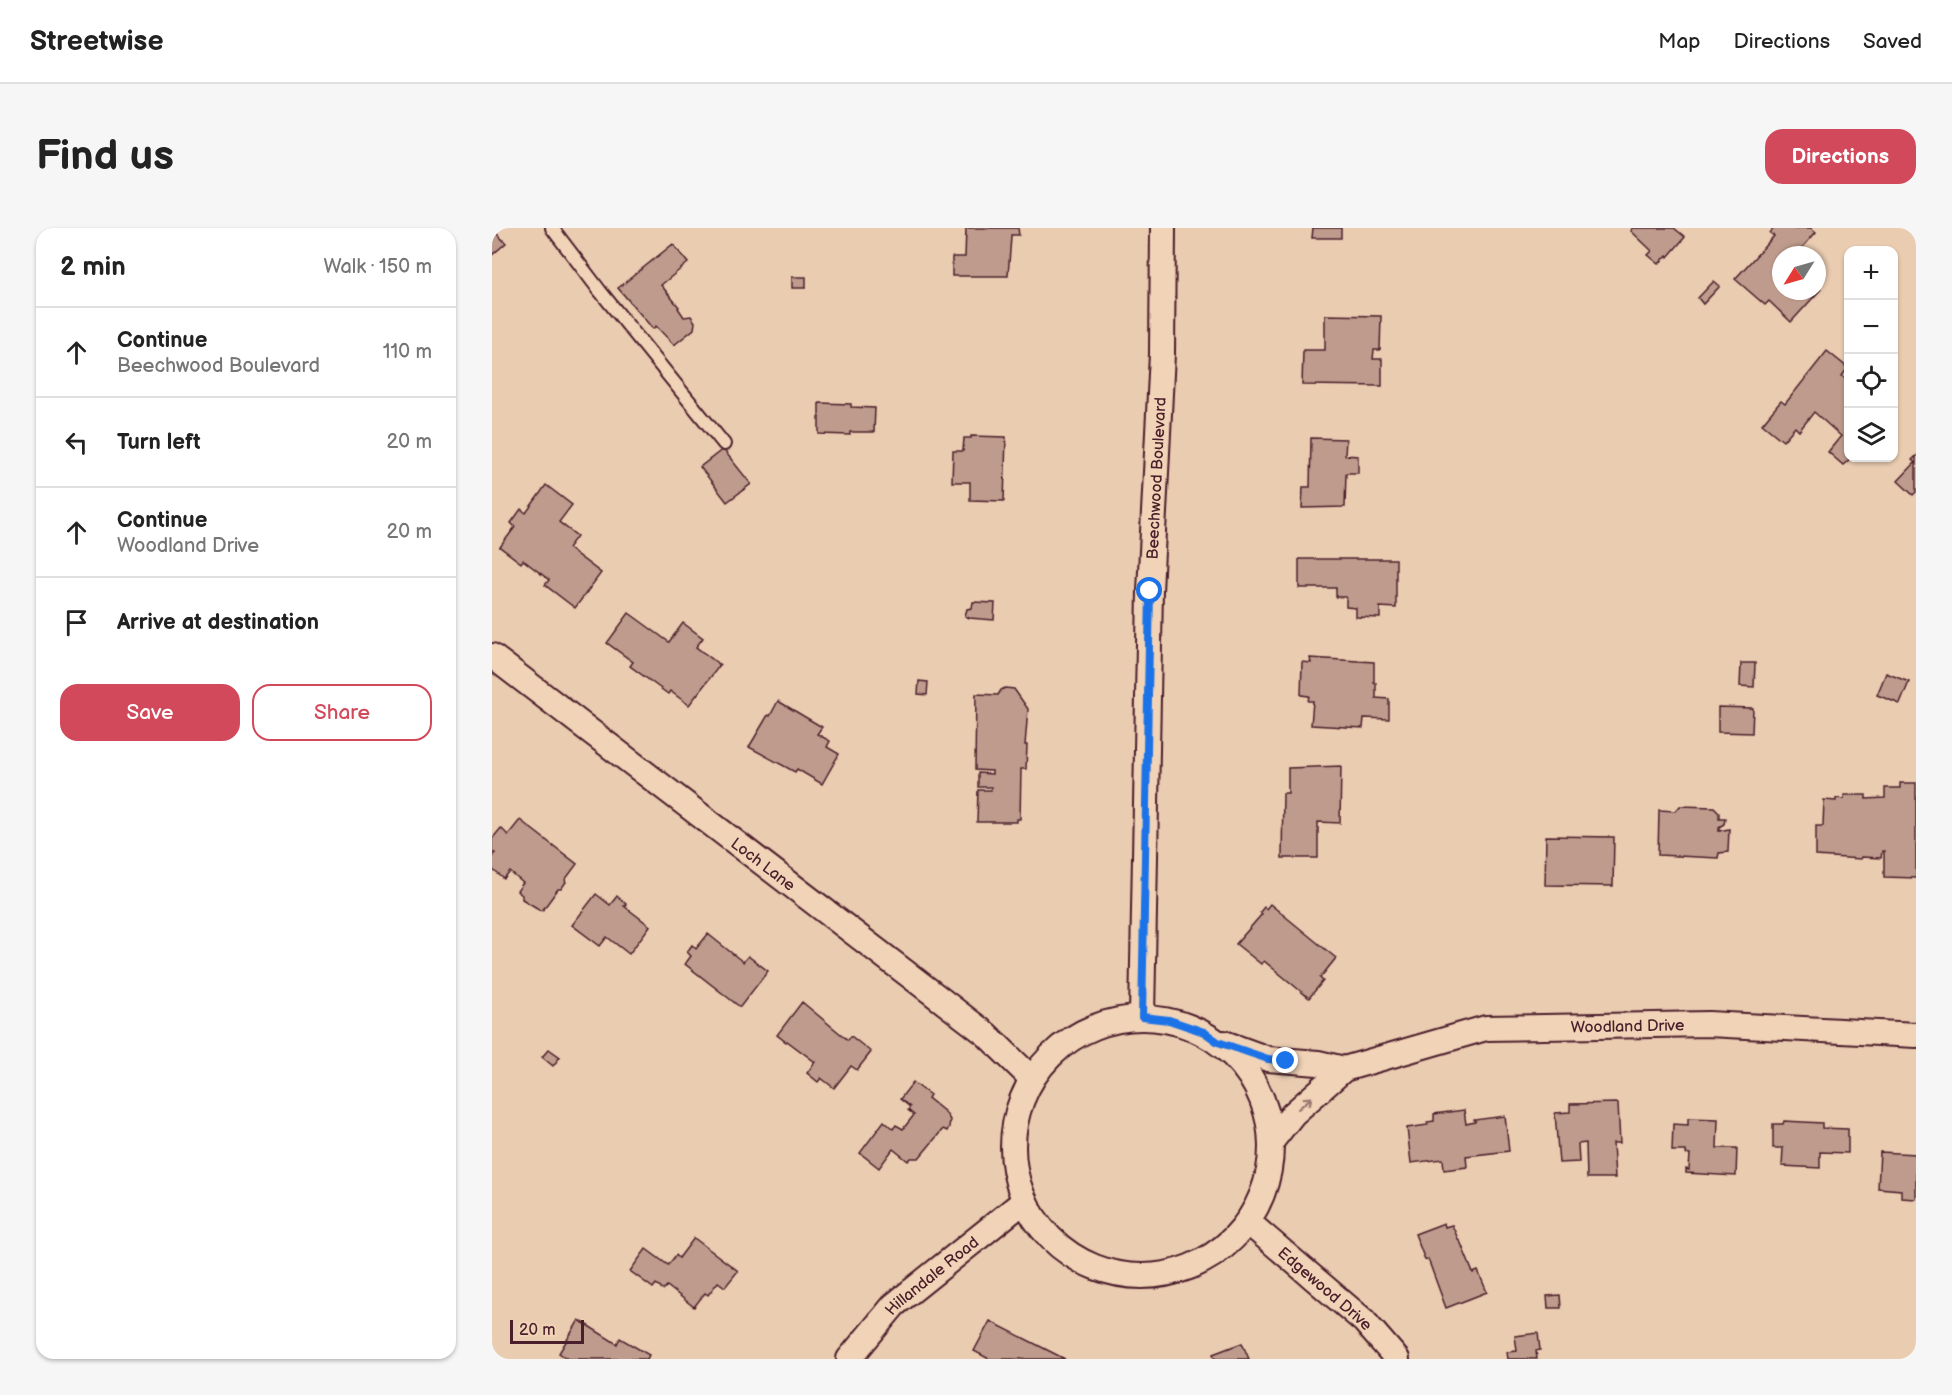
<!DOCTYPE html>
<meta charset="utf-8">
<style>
body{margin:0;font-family:"Balsamiq Sans",sans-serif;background:#f6f6f6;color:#222}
.controls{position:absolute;right:18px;top:18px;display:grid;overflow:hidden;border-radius:12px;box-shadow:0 2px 4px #0004}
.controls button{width:54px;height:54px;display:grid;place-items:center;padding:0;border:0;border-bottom:2px solid #e0e0e0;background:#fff;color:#222;font:30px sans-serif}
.compass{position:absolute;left:1280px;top:18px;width:54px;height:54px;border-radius:50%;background:#fff;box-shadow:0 2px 4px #0004;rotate:233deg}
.scale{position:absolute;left:18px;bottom:15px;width:74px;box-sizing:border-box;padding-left:6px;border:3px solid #4a1f2b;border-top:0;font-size:16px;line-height:21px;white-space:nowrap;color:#4a1f2b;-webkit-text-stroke:4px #f1d3b7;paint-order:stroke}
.stop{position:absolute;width:18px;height:18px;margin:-14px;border:4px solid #1a73e8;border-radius:50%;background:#fff}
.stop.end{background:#1a73e8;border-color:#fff;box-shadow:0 2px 6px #0008}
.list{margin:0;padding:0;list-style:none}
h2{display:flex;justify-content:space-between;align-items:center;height:78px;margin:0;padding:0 24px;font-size:26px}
h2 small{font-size:20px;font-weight:400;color:#767676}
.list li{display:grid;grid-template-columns:39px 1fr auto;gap:18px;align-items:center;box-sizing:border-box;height:90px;padding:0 24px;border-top:2px solid #e0e0e0}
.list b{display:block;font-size:22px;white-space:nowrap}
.list p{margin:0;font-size:20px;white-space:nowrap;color:#767676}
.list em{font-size:20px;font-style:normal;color:#767676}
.actions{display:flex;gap:12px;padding:18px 24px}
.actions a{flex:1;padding:14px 0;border:2px solid #d1495b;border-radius:18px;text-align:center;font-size:21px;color:#d1495b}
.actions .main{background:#d1495b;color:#fff}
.icon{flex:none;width:33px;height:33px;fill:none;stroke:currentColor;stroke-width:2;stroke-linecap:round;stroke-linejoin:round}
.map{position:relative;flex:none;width:1424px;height:1131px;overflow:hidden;border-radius:18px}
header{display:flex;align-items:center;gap:36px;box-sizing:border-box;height:84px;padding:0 30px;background:#fff;border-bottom:2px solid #e0e0e0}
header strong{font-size:28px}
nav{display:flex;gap:33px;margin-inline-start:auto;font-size:21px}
.intro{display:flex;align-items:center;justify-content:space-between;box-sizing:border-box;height:144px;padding:0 36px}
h1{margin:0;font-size:42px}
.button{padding:15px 27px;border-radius:18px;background:#d1495b;color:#fff;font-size:21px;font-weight:700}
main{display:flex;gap:36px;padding:0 36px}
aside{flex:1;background:#fff;border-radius:18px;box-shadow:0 2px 4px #0004}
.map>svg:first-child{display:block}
.building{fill:#be9b8c;stroke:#4a1f2b;stroke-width:1.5}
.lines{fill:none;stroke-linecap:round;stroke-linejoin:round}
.lane-casing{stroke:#4a1f2b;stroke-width:16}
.street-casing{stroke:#4a1f2b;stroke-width:28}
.lane{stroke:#f1d3b7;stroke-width:12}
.street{stroke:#f1d3b7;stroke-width:24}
.oneway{stroke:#9e7971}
.route{stroke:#1a73e8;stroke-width:8}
.labels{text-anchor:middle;stroke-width:4.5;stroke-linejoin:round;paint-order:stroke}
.street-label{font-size:16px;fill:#4a1f2b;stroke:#f1d3b7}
</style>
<header>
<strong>Streetwise</strong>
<nav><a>Map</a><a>Directions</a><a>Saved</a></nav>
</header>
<div class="intro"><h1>Find us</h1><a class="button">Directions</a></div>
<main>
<aside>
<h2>2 min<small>Walk · 150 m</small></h2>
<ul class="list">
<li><svg class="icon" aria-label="ahead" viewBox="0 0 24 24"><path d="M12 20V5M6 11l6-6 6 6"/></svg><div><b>Continue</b><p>Beechwood Boulevard</p></div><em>110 m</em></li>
<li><svg class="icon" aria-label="left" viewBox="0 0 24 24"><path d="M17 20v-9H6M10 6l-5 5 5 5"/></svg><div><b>Turn left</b></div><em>20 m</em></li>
<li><svg class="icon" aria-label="ahead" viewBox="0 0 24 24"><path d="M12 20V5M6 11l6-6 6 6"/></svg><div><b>Continue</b><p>Woodland Drive</p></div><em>20 m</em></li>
<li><svg class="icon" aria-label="arrive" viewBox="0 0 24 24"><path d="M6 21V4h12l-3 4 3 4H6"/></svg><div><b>Arrive at destination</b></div></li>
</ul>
<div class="actions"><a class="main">Save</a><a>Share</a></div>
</aside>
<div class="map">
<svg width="1424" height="1131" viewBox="0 0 1424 1131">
<rect width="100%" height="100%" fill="#eaccb1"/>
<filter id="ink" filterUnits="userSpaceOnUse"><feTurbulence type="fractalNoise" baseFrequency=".0167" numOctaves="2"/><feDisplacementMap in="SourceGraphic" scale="12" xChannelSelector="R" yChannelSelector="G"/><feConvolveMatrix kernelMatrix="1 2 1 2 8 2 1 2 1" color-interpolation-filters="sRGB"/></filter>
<g filter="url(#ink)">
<!-- building -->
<g class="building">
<path d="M474 0H526L527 7H519V9L516 48H460V29H473Z"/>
<path d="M821 0H849V10H820Z"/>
<path d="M1141 0H1182L1193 9 1176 29 1175 27 1167 36 1156 27 1160 23 1139 3Z"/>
<path d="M1282 0H1319L1324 4 1304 27 1301 25 1300 27H1289V63H1325V58L1329 61 1299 94 1277 73 1273 77 1243 51 1282 8 1278 5Z"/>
<path d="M0 1 14 15 0 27Z"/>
<path d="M181 16 196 35 169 57 187 79 186 80 192 89 199 88 203 94 202 101 182 117 164 98 161 101 126 60Z"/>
<rect x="300" y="49" width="14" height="11"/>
<path d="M1222 53 1228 58 1211 76 1206 70Z"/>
<path d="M833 87 889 88 888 122H882L881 131H890V158L810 157 811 122H833Z"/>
<path d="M1335 123 1356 140 1350 148 1356 153V230H1359L1351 237 1336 224 1349 208 1322 184 1307 203 1303 199 1291 213 1270 196 1289 173 1293 176Z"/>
<path d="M327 175 359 176V179L383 180 382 204H358V207L327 206Z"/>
<path d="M479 208 514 209 512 273 478 272V254H460L461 223H471L472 210H479Z"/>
<path d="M819 210 854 211 853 227 866 228V245H854L853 279 810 280 811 259H818Z"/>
<path d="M231 221 259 256 235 274 208 239Z"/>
<path d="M1424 228V264L1421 267 1406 253 1423 235 1420 232Z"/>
<path d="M54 257 80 277 67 294 85 308 76 320 109 345 83 380 53 357 57 352 31 332 29 335 8 319 23 299 19 295 29 281 34 285Z"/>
<path d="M807 331H904V380L888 379V390L864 389V380L854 379V369H844V360H807Z"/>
<path d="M481 374 503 375 502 392 477 390 473 388 475 381 480 380Z"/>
<path d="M137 385 177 414 191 395 211 410 204 419 228 437 197 477 178 463 176 466 138 438 141 434 115 415Z"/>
<path d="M818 430 882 434V455H884V470L897 471V491L872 490 871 500 819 497 821 473H816L817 468 809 467 810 434 819 435Z"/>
<path d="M1249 435H1263L1262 459 1248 458Z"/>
<path d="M1394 445 1417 454 1408 476 1385 467Z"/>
<path d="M427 453 436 454 435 467 426 466Z"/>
<path d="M513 460 522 461 536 481 533 517H535L534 541H529L528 591H525V594H485L486 562H499V559H486V545L500 546V543L483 542 484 466 506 467 509 462Z"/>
<path d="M286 473 330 499 325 506 338 513 335 519 347 526 330 556 305 541 303 544 257 519 276 487 278 488Z"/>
<path d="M1226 479 1261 480 1260 505 1226 504Z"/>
<path d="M849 538 848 595 826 594V630H790L791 565H796V540Z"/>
<path d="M1408 555H1424V650L1392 649V623H1390L1389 630 1370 629 1369 631 1324 628V598H1331L1332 572 1344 573V570L1352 571V567H1374V571L1393 570V560H1408Z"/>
<path d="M1188 578 1222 579 1227 584V590H1233L1232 596 1227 599V603L1237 601 1236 624 1227 625 1226 630 1166 627 1167 582 1184 583Z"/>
<path d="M28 592 85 636 73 652 74 654 69 661H66L50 683 30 671V667L25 663 31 655 18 644 12 651 0 641V628L3 625 0 623V611L9 600 16 607Z"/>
<path d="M1054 608 1122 609 1121 658 1053 657Z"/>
<path d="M104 666 118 677 125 668 134 676 132 678 158 698 137 726 115 709 108 718 80 697Z"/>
<path d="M778 676 844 730 828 750 831 753 817 770 772 733 769 736 744 716 770 686 768 684 772 679 774 681Z"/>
<path d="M216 706 251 734 256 728 276 743 248 779 193 736 199 728 195 724 200 717 204 721Z"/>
<path d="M310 774 356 812 359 808 379 824 365 842 359 838 342 860 329 850 326 854 315 845 323 834 295 813 294 814 285 807Z"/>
<path d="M57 821 68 829 61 838 50 829Z"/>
<path d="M421 854 438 867 436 870 453 884 458 892 457 899 455 903 451 901 427 930H419L416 933 401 921 387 940 368 925 392 893 401 901 404 897 411 901 422 887 416 882 418 879 408 871Z"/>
<path d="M1126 875 1128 915H1121L1123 950H1095L1094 915 1086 916 1087 934 1067 935 1063 885 1078 884V876Z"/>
<path d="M972 882 974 896 983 894 982 892 1013 888 1017 923 974 928 975 939 952 942 951 931 919 935 915 900 936 897 935 894 942 893V886Z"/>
<path d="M1196 890 1226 891 1225 920H1245L1244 948 1194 945V941L1197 942 1198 926H1194V923H1180L1181 896 1196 897Z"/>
<path d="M1292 893 1330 895V900L1356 901V925L1328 924V940L1290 938 1291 920H1281V896H1291Z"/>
<path d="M1388 924 1424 926V971L1409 970V962L1386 960Z"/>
<path d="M952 995 953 999 960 997 967 1013H968L981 1045 986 1043 995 1064 954 1080 936 1031 933 1032 923 1006Z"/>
<path d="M202 1010 246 1043 233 1059 226 1054 216 1067 213 1065 202 1079 175 1058 171 1062 164 1056 161 1060 138 1043 154 1021 176 1037 184 1027 187 1030Z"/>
<path d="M1068 1067 1069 1080H1056L1055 1068Z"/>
<path d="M87 1092 125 1116 128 1110 157 1127 155 1131H76L67 1125Z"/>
<path d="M498 1093 573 1131H497L482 1123Z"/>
<path d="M1046 1105 1048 1122 1044 1123 1045 1131H1016L1015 1124 1025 1123 1023 1108Z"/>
<path d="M750 1115 757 1131H723L721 1126Z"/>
</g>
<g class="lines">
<!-- lane casing -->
<g class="lane-casing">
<path id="lane" d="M60 0 108 63 232 216"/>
</g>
<!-- street casing -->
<g class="street-casing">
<g id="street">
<path id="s1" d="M0 428 494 806 539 850"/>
<path id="s2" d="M650 788 658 363 670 126 671 0"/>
<circle cx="650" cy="919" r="129"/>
<path d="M732 815 776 831 826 835 852 841"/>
<path id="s3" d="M779 914 801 886 852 841 994 800 1217 796 1424 807"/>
<path id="s4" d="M756 994 872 1093 905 1131"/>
<path id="s5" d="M357 1131 402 1077 532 973"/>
</g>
</g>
<!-- lane -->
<use href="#lane" class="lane"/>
<!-- street -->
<use href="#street" class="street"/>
</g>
<!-- one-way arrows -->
<defs><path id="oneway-shaft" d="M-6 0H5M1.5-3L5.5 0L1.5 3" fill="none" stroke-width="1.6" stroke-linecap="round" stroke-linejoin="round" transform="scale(1.5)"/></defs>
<use class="oneway" href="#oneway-shaft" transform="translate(813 875) rotate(-41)"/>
</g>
<g class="lines" filter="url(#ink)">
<!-- route -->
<path class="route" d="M658 363 650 789 677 792 712 804 726 814 776 831 794 833"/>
</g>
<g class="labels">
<!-- street labels -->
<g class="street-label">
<text dy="6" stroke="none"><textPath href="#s2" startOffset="538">Beechwood Boulevard</textPath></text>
<text dy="6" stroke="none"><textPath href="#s1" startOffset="342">Loch Lane</textPath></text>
<text dy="6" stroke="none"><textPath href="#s3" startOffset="393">Woodland Drive</textPath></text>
<text dy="6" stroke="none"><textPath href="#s5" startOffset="118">Hillandale Road</textPath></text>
<text dy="6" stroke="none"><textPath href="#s4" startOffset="102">Edgewood Drive</textPath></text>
</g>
</g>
</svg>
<div class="controls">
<button>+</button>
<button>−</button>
<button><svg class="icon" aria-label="locate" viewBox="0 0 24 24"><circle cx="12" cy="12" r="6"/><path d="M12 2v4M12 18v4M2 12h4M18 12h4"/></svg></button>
<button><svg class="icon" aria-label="layers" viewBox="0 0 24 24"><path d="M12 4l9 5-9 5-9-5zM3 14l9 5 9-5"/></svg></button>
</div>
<svg class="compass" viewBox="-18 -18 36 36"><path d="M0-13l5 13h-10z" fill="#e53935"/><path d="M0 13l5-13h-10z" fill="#767676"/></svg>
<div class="scale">20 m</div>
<div class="stop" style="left:658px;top:363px"></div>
<div class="stop end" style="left:794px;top:833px"></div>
</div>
</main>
